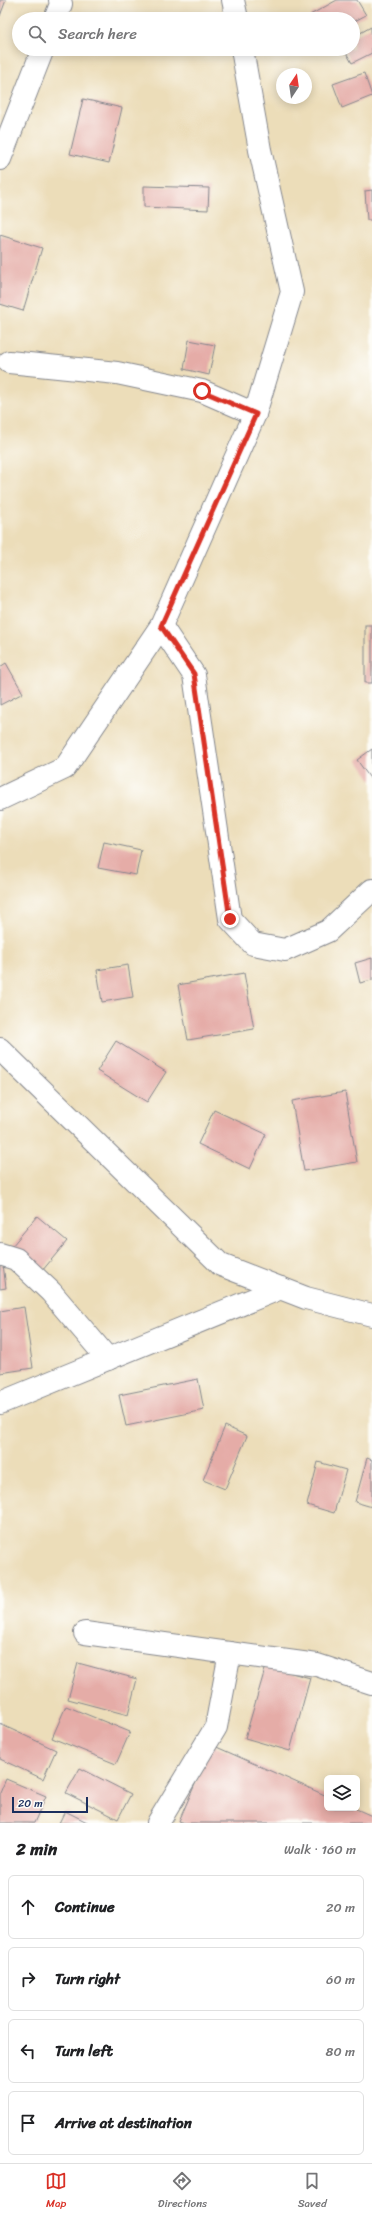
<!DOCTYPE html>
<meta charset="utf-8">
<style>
body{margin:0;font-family:Sriracha,sans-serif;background:#f2f2f2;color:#202124}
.controls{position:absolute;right:12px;bottom:12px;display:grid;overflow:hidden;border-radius:6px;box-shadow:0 2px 10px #0003}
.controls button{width:36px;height:36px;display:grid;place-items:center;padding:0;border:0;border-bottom:1px solid #e0e0e0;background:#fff;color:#202124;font:20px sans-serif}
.compass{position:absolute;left:276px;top:68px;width:36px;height:36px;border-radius:50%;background:#fff;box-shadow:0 2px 10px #0003;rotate:13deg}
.scale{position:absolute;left:12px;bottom:10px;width:76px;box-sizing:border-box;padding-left:4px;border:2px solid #1b2f5e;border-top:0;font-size:11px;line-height:14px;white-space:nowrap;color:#1b2f5e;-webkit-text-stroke:3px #fdfcf7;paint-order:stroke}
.stop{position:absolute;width:12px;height:12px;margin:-9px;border:3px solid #d93025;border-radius:50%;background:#fff}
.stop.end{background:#d93025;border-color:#fff;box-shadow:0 1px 4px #0008}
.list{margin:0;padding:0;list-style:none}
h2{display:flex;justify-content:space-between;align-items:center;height:52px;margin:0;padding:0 16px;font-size:17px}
h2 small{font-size:13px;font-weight:400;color:#757577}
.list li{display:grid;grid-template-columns:26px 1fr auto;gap:12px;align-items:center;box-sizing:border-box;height:64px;margin:0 8px 8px;padding:0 8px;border:1px solid #e0e0e0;border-radius:6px}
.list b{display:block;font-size:15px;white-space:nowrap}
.list em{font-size:13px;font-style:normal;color:#757577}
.icon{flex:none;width:22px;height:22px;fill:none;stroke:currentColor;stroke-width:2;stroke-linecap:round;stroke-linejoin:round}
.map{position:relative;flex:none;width:372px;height:1823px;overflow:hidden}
.search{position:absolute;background:#fff;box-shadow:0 2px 10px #0003;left:12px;right:12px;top:12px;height:44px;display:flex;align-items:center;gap:10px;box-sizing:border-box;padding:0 14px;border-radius:22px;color:#757577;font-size:15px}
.sheet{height:340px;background:#fff}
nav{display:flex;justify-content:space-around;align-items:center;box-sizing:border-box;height:56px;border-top:1px solid #e0e0e0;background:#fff;font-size:11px;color:#757577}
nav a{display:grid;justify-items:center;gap:2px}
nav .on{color:#d93025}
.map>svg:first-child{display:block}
.building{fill:#e5aca7}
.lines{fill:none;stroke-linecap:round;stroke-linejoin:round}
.minor-casing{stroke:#84868c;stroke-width:24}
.minor{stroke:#fff;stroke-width:22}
.route{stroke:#d93025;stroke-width:5}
</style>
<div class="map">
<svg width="372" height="1823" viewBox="0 0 372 1823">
<rect width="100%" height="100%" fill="#fdfcf7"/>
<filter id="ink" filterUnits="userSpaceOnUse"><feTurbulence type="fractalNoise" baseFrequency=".025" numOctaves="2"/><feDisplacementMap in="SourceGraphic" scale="8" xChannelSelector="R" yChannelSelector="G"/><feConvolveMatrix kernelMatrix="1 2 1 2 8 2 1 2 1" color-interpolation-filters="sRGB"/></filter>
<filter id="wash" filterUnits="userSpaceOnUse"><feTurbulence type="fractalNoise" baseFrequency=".012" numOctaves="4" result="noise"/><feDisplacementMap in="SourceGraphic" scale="16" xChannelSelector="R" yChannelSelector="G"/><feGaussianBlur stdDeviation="0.9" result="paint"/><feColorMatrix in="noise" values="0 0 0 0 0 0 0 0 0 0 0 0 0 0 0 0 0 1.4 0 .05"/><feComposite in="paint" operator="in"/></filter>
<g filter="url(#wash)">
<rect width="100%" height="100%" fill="#ecddb9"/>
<g id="blocks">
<!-- building -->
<g class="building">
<path d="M0 0H6L0 16Z"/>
<path d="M337 0H357L366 15 353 22V19H313L310 15Z"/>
<path d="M371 27 372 53 352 63 344 49H353V37Z"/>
<path d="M364 73 372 96 342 108 333 84Z"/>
<path d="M83 99 122 108 109 163 70 154Z"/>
<path d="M144 186 209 188 208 210 144 207Z"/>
<path d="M372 190V220H367L365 191Z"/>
<path d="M0 235 42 248 23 311 0 304Z"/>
<path d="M189 340 215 345 209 375 184 369Z"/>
<rect x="365" y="625" width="7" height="58"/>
<path d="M6 663 23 693 0 705V667Z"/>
<path d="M372 749V781L357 760Z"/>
<path d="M104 842 141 850 136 875 98 868Z"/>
<path d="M372 958V980L360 983 355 963Z"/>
<path d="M128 965 133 997 102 1002 97 970Z"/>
<path d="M244 973 254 1029 188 1040 178 985Z"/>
<path d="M116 1041 166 1072 147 1102 97 1071Z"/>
<path d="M345 1092 357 1162 304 1171 292 1101Z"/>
<path d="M214 1110 266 1134 250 1169 198 1144Z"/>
<path d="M37 1216 67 1241 42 1271 12 1246Z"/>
<path d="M0 1264H3L6 1288 0 1289Z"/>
<path d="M24 1307 33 1368 0 1373V1311Z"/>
<path d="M198 1379 204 1410 126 1426 119 1395Z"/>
<path d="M225 1426 247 1436 225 1489 203 1480Z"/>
<path d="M367 1458 372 1460V1507L355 1502Z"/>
<path d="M318 1462 346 1470 334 1513 307 1505Z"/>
<path d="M78 1663 137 1679 128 1715 68 1699Z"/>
<path d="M266 1666 310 1678 290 1751 245 1738Z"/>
<path d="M66 1706 130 1732 116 1764 52 1738Z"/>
<path d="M0 1724 56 1750 43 1779 0 1759Z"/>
<path d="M212 1745 327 1796V1808H354L372 1816V1823H185L179 1821Z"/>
<path d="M80 1768 131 1794 118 1819 66 1793Z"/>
<path d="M6 1779 46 1796 34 1823H0V1793Z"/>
<path d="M65 1811 89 1823H59Z"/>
</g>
</g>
</g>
<g filter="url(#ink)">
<use href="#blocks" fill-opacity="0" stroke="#84868c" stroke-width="1"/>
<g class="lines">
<!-- minor casing -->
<g class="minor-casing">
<g id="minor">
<path d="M233 0 237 19"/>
<path d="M55 19 61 4 60 0"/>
<path d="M0 159 43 49"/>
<path d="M9 362 117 373 202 391 255 414"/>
<path d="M161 626 194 675 230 919 253 944 285 950 328 931 372 890"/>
<path d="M0 799 65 768 161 626 255 414 292 292 260 150 242 49"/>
<path d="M0 1049 221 1265 306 1298 372 1315"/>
<path d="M0 1254 16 1259 51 1292 108 1359"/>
<path d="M0 1403 281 1288"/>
<path d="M85 1633 317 1665 372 1683"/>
<path d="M158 1823 216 1727 230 1653"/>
</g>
</g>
<!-- minor -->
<use href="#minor" class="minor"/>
</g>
</g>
<g class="lines" filter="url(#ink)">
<!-- route -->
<path class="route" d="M202 391 256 414 161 626 194 674 230 919"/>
</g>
</svg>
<div class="controls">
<button><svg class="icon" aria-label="layers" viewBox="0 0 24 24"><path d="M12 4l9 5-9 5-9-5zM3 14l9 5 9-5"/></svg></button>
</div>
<svg class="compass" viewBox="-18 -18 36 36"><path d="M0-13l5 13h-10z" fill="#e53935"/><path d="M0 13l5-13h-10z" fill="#757577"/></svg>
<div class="scale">20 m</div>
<div class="stop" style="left:202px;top:391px"></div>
<div class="stop end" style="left:230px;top:919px"></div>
<div class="search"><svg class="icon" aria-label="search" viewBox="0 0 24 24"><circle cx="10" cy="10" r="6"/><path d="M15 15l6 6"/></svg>Search here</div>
</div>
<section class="sheet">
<h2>2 min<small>Walk · 160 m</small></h2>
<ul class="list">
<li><svg class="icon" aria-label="ahead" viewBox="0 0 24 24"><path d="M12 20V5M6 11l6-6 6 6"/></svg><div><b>Continue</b></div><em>20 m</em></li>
<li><svg class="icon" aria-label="right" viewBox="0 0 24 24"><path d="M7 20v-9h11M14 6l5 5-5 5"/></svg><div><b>Turn right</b></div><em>60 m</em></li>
<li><svg class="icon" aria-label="left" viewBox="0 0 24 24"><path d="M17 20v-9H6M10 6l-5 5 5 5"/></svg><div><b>Turn left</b></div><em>80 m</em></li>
<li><svg class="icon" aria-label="arrive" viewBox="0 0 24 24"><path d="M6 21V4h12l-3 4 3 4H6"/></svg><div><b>Arrive at destination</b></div></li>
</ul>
</section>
<nav>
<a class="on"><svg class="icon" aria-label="map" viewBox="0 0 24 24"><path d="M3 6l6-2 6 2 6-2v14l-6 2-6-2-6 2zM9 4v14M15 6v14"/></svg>Map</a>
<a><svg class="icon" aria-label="directions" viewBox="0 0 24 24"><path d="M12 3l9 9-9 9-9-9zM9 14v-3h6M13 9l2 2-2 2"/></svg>Directions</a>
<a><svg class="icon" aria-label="saved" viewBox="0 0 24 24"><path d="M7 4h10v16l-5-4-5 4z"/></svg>Saved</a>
</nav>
